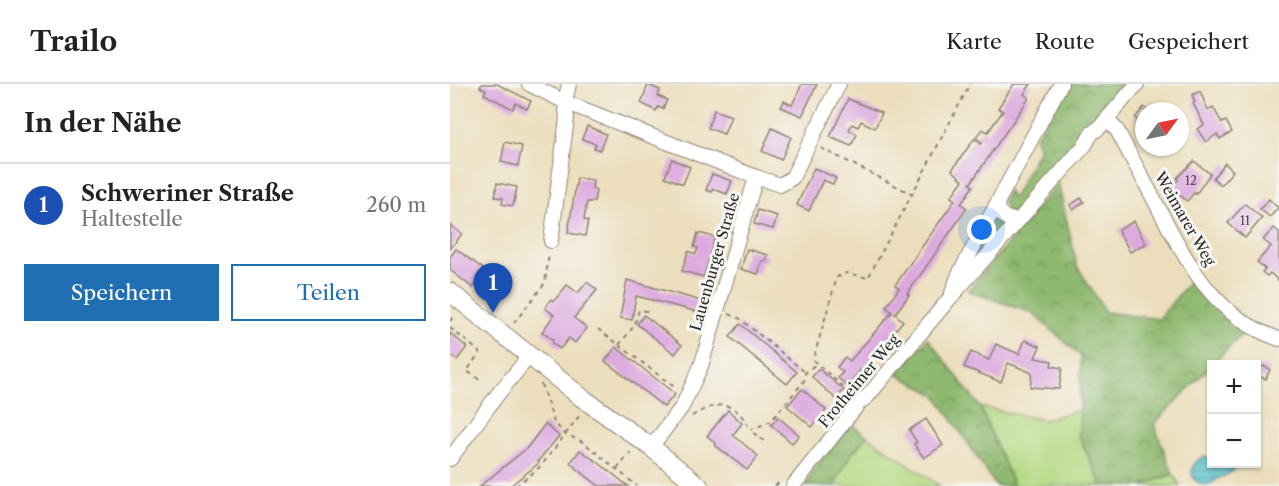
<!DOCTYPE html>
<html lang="de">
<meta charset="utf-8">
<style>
body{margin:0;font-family:"Libre Caslon Text",serif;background:#f2f2f2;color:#222}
.controls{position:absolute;right:18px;bottom:18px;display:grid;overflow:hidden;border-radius:0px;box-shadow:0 2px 4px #0004}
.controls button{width:54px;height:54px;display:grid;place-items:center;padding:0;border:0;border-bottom:2px solid #e0e0e0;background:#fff;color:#222;font:30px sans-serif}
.compass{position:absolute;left:685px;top:18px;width:54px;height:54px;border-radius:50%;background:#fff;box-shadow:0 2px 4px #0004;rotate:57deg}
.you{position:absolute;left:532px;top:146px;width:21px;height:21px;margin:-15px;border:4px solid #fff;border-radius:50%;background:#1a73e8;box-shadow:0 0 0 9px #1a73e833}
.badge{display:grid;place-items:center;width:39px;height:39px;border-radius:50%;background:#1f6fb2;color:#fff;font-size:20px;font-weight:700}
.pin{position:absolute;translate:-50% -50px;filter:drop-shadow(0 2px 3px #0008)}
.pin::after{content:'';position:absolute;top:32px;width:21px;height:18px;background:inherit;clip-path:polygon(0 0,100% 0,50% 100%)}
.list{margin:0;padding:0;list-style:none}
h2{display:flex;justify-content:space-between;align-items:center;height:78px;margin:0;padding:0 24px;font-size:26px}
h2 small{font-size:20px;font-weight:400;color:#767676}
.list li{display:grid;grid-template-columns:39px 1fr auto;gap:18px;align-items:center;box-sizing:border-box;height:84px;padding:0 24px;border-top:2px solid #e0e0e0}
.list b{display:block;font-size:22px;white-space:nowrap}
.list p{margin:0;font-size:20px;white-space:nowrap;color:#767676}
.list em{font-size:20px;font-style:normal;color:#767676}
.actions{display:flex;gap:12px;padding:18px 24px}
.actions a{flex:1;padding:14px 0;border:2px solid #1f6fb2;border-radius:0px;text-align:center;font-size:21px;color:#1f6fb2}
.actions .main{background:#1f6fb2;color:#fff}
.map{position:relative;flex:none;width:829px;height:402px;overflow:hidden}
header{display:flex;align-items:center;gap:36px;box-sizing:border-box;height:84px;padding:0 30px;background:#fff;border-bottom:2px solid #e0e0e0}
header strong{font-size:28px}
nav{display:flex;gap:33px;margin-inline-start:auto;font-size:21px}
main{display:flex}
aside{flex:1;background:#fff}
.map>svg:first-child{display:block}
.grass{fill:#b4d982;stroke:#708256;stroke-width:1.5}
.forest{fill:url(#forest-crowns);stroke:#5d724e;stroke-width:1.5}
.water{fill:url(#water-rules);stroke:#3f767a;stroke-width:1.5}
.building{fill:#dca7de}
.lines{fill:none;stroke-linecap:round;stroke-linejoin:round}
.street-casing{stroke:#8c8474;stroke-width:16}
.secondary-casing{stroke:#8c8474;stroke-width:20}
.path{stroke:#8c8474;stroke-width:2;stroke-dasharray:4.5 4.5;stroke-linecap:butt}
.street{stroke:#fff;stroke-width:14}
.secondary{stroke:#fff;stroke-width:18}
.labels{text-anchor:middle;stroke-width:6;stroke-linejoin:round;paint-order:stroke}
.number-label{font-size:12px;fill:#574a58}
.street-label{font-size:15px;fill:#2b2b2b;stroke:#f6f6f2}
</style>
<header>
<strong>Trailo</strong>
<nav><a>Karte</a><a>Route</a><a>Gespeichert</a></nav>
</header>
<main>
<aside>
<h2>In der Nähe<small></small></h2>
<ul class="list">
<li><span class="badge" style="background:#1a4fb4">1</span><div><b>Schweriner Straße</b><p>Haltestelle</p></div><em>260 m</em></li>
</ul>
<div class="actions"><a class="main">Speichern</a><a>Teilen</a></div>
</aside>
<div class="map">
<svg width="829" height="402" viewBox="0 0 829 402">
<defs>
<pattern id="forest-crowns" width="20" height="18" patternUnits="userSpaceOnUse" patternTransform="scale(1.5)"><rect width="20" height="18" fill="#8fb970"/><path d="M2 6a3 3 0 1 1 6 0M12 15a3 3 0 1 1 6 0" fill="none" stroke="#75975c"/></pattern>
<pattern id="water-rules" width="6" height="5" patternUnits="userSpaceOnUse" patternTransform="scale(1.5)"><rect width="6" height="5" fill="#53c1ca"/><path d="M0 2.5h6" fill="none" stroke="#459da4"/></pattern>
</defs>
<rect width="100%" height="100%" fill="#f6f6f2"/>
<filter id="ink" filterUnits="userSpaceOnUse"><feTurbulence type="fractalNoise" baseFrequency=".0167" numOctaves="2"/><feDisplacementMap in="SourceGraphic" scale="12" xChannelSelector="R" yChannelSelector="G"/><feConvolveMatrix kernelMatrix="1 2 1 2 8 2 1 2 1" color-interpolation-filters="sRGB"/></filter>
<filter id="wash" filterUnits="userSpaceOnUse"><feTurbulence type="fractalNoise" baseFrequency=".008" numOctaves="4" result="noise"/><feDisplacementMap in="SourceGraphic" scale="24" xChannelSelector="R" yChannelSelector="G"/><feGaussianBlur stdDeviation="1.35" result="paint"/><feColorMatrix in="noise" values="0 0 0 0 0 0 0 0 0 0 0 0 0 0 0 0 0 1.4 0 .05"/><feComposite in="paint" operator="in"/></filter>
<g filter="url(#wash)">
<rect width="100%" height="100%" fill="#ecdebc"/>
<!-- grass -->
<g class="grass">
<path d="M530 323 593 336 630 326 629 352 652 402H564Z"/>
<path d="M417 352 490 402H384L400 372Z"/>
<path d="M723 390 730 402H691Z"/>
</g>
<!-- forest -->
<g class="forest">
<path d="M620 0H679L564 132 558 129 553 118 558 106 561 113H564L589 65 585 54Z"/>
<path d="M608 99 627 182 655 228 709 235 743 193 760 212 795 247 704 340 723 390 691 402H652L629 352 631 272 582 229 518 207Z"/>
<path d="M544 129 561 139 518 185Z"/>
<path d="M478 254 530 323 564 402H546L486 311 447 290Z"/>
<path d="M402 341 417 352 400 372 384 402H355L367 381Z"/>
</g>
<!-- water -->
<path class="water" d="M752 373 759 374 762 380H783L784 386C779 391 773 392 767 395 764 397 762 400 759 401 742 402 734 384 752 373Z"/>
<g id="blocks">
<!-- building -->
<g class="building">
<path d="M32 0H47L81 17 77 25 66 19 63 25 34 10 36 6 30 3Z"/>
<path d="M352 0H367L352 32 331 23 334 17 342 21Z"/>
<path d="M564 0H581L574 10 579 14 520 100 523 102 511 120 517 124 457 210 459 211 445 230 453 237 397 302 388 294 393 288 387 283 395 273 400 277 442 228 436 223 449 204 445 201 505 116 501 113 513 96 502 86 524 55 531 60 532 58 526 54 532 45 538 48 553 27 548 24Z"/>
<path d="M198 1 210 6 208 12 217 16 213 25 208 23 206 27 191 19Z"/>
<path d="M750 7 758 26 763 23 772 39 776 37 782 48 770 55 767 50 756 58 747 45 754 41 743 19 745 18 742 11Z"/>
<path d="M398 15 432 29 425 44 411 37 408 43 402 40 399 46 407 50 401 62 380 53Z"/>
<path d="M694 23 699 27H694V42L685 34Z"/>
<path d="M264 26 281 32 274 50 258 44Z"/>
<path d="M137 42 156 50 150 66 144 64 146 60 132 55Z"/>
<path d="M322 44 341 53 331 76 312 67Z"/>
<path d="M55 58 72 62 68 82 51 78Z"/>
<path d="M222 75 240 83 233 100 215 93Z"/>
<path d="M744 77 760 90 746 110 744 109 737 117 721 104 728 96 727 94Z"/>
<path d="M775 79 783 87 771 101 763 94Z"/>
<path d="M364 84 386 94 383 100 373 96 359 127 347 121Z"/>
<path d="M262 90 282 97 277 110 263 105 262 108 256 106Z"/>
<path d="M127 94 143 96 142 105 146 106 144 118H137L134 136 138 137 135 152 118 149Z"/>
<path d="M47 99 67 103 63 122 52 120 53 114 45 113Z"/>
<path d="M631 114 634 118 623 126 620 121Z"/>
<path d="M819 115 828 124 820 133 810 125Z"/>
<path d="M795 120 812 134 795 154 778 139Z"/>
<path d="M308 126 327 132 323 145 304 140Z"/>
<path d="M684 137 696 160 680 168 668 146Z"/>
<path d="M0 141 12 150 0 165Z"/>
<path d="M824 144 829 148V197L820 189 817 192 812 188 815 185 807 178 821 162 813 156Z"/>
<path d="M248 149 265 153 254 193 232 187 238 167 246 170 248 164 244 163Z"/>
<path d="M6 165 36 187 23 204 0 186V173Z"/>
<path d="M297 165 318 171 316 177H312L308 190 291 185Z"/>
<path d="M177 196 255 218 252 229 186 212 182 236 170 234Z"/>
<path d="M137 198 147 206 124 234 137 244 125 259 119 254 110 265 102 259 103 256 92 248 104 231 95 224 101 215 104 217 117 201 128 209Z"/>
<path d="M194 231 232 261 225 270 187 240Z"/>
<path d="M290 240 347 288 337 300 280 253Z"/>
<path d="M0 249 17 263 7 276 0 271Z"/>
<path d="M575 256 590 262 585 274 602 277 601 282 612 284 609 305 580 303 582 289 558 279 551 298 514 283 521 268 539 276 546 260 569 270Z"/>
<path d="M166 263 225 310 214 323 155 277Z"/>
<path d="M810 281 820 285 816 295 806 291Z"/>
<path d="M369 285 394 306 386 315 362 293Z"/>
<path d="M352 305 376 326 362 343 337 322Z"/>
<path d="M278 326 292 339 283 351 308 372 297 386 265 361 266 359 257 352Z"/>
<path d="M328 333 349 351 342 359 321 341Z"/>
<path d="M476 335 493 361 474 374 464 360 467 358 459 346Z"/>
<path d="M95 340 109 352 88 377 89 379 60 402H30L77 364Z"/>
<path d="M130 366 149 379 178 402H149L120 379Z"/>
</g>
</g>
</g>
<g filter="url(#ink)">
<use href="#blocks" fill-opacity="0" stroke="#8c8474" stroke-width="1.5"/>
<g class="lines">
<!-- street casing -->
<g class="street-casing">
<g id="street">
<path d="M79 0 115 18 306 93"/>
<path d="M657 36 667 46C681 73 696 100 710 127 740 183 765 233 829 255"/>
<path d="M546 121C551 133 556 136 569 136"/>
<path d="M101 157 117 34 115 18 119 0"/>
<path d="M502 209 509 190 611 0"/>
<path d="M201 363 232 323 251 282 306 93 330 101 342 94 389 0"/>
<path d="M0 375 48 310 72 281 78 271"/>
<path d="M343 402 410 318 417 313 500 214 635 61 642 49 649 44 687 0"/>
</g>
</g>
<!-- secondary casing -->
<g class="secondary-casing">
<path id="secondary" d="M0 208 131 313 201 363 249 402"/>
</g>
<!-- path -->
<g class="path">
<path d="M371 64 462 110"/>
<path d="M279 230 289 234 355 288"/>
<path d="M0 237 5 230"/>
<path d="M64 239 95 199 99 169"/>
<path d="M0 244 30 268 17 287 30 296"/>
<path d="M148 245 227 305"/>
<path d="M169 261 184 242 189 226 202 228"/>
<path d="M91 300 104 338 115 350 133 358 187 402"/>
<path d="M400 309 363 276 387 193 396 189 418 194 520 0"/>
<path d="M242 332C269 316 286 316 300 346"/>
<path d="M314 357 300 346 321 337 354 297 355 289 367 279"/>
<path d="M167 385 181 368"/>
<path d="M66 402 91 382 130 331"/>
<path d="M325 402 331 397"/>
</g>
<!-- street -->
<use href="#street" class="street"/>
<!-- secondary -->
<use href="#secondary" class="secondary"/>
</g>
</g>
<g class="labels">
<!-- number labels -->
<g class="number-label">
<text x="741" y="101">12</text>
<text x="795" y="141">11</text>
</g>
<!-- street labels -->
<g class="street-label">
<text transform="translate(735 135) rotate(60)" y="5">Weimarer Weg</text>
<text transform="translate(265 178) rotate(-74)" y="5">Lauenburger Straße</text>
<text transform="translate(409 297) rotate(-50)" y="5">Frotheimer Weg</text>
</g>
</g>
</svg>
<div class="controls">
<button>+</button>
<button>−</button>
</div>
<svg class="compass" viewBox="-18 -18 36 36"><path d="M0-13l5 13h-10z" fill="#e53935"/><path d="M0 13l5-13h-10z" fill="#767676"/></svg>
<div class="you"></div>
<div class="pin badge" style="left:43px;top:229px;background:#1a4fb4">1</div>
</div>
</main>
